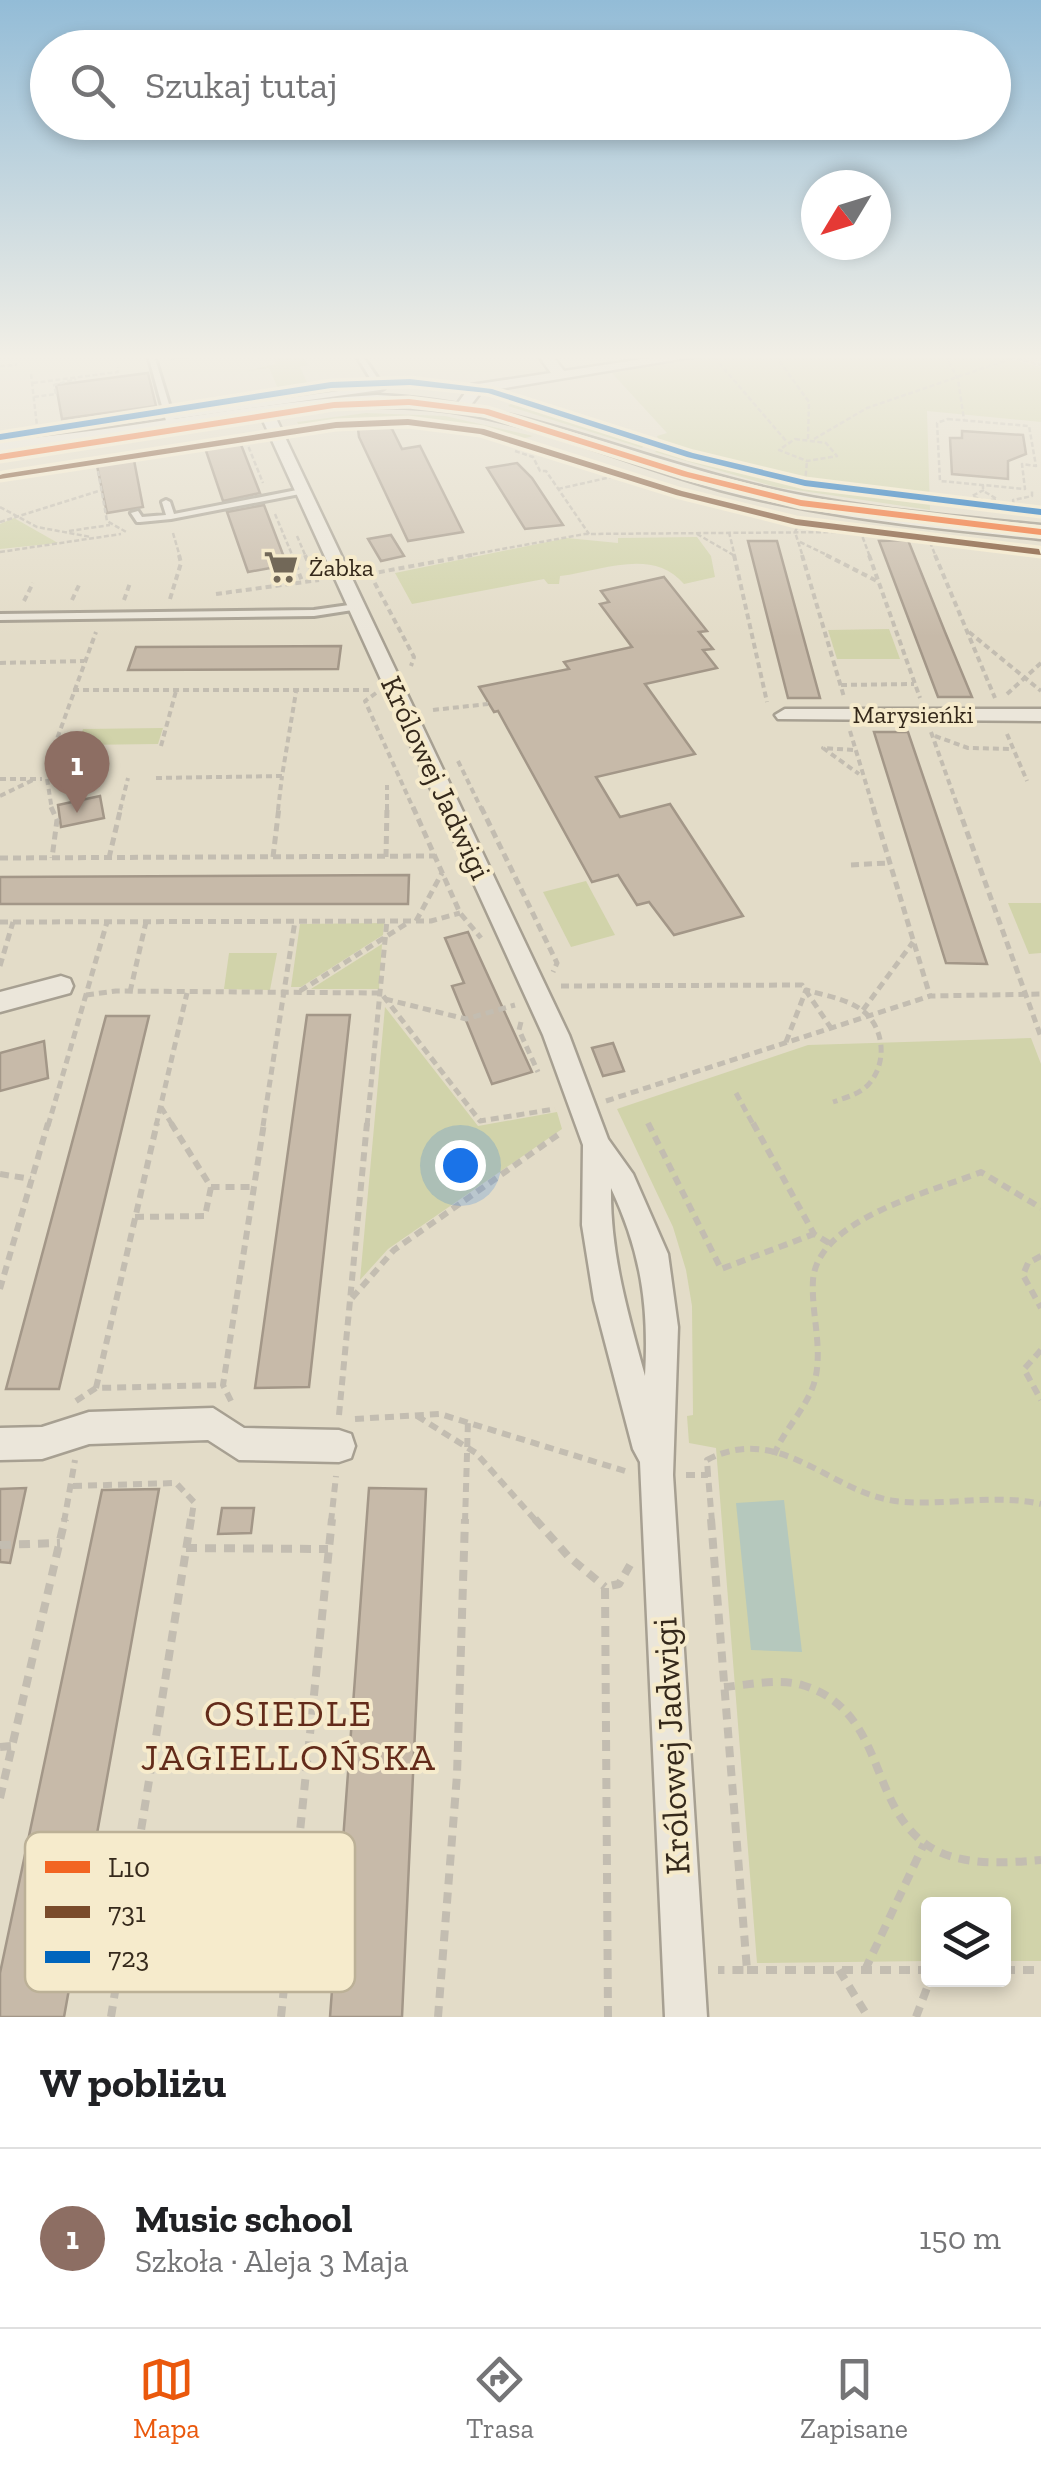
<!DOCTYPE html>
<html lang="pl">
<meta charset="utf-8">
<style>
body{margin:0;font-family:"Zilla Slab",serif;background:#f2f2f2;color:#202124}
.controls{position:absolute;right:30px;bottom:30px;display:grid;overflow:hidden;border-radius:10px;box-shadow:0 5px 15px #0003}
.controls button{width:90px;height:90px;display:grid;place-items:center;padding:0;border:0;border-bottom:2px solid #e0e0e0;background:#fff;color:#202124;font:50px sans-serif}
.compass{position:absolute;left:801px;top:170px;width:90px;height:90px;border-radius:50%;background:#fff;box-shadow:0 5px 15px #0003;rotate:232deg}
.you{position:absolute;left:460px;top:1165px;width:35px;height:35px;margin:-25px;border:8px solid #fff;border-radius:50%;background:#1a73e8;box-shadow:0 0 0 15px #1a73e833}
.badge{display:grid;place-items:center;width:65px;height:65px;border-radius:50%;background:#ea580c;color:#fff;font-size:32px;font-weight:700}
.pin{position:absolute;translate:-50% -82px;filter:drop-shadow(0 2px 5px #0008)}
.pin::after{content:'';position:absolute;top:52px;width:35px;height:30px;background:inherit;clip-path:polygon(0 0,100% 0,50% 100%)}
.list{margin:0;padding:0;list-style:none}
h2{display:flex;justify-content:space-between;align-items:center;height:130px;margin:0;padding:0 40px;font-size:42px}
h2 small{font-size:32px;font-weight:400;color:#757577}
.list li{display:grid;grid-template-columns:65px 1fr auto;gap:30px;align-items:center;box-sizing:border-box;height:180px;padding:0 40px;border-top:2px solid #e0e0e0}
.list b{display:block;font-size:38px;white-space:nowrap}
.list p{margin:0;font-size:32px;white-space:nowrap;color:#757577}
.list em{font-size:32px;font-style:normal;color:#757577}
.icon{flex:none;width:55px;height:55px;fill:none;stroke:currentColor;stroke-width:2;stroke-linecap:round;stroke-linejoin:round}
.map{position:relative;flex:none;width:1041px;height:2017px;overflow:hidden}
.search{position:absolute;background:#fff;box-shadow:0 5px 15px #0003;left:30px;right:30px;top:30px;height:110px;display:flex;align-items:center;gap:25px;box-sizing:border-box;padding:0 35px;border-radius:55px;color:#757577;font-size:38px}
.sheet{height:310px;background:#fff}
nav{display:flex;justify-content:space-around;align-items:center;box-sizing:border-box;height:140px;border-top:2px solid #e0e0e0;background:#fff;font-size:28px;color:#757577}
nav a{display:grid;justify-items:center;gap:5px}
nav .on{color:#ea580c}
.map>svg:first-child{display:block}
.green{fill:#d1d3aa}
.water{fill:#b5c8bd}
.building{fill:#c7baa9;stroke:#a39788;stroke-width:2.5}
.lines{fill:none;stroke-linecap:round;stroke-linejoin:round}
.lane-casing{stroke:#a7a092;stroke-width:6}
.street-casing{stroke:#a7a092;stroke-width:5}
.secondary-casing{stroke:#979082;stroke-width:5}
.path-far4{stroke:#c3bdb1;stroke-width:2.5;stroke-dasharray:5 2.5;stroke-linecap:butt}
.path-far3{stroke:#c3bdb1;stroke-width:4;stroke-dasharray:6 4;stroke-linecap:butt}
.path-far2{stroke:#c3bdb1;stroke-width:5;stroke-dasharray:8 5;stroke-linecap:butt}
.path-far1{stroke:#c3bdb1;stroke-width:6;stroke-dasharray:9 6;stroke-linecap:butt}
.path{stroke:#c3bdb1;stroke-width:8;stroke-dasharray:11 8;stroke-linecap:butt}
.lane{fill:#ebe6da;fill-rule:evenodd}
.street{fill:#ebe6da;fill-rule:evenodd}
.secondary{fill:#ebe6da;fill-rule:evenodd}
.bus-1-casing{stroke:#f6ebcc;stroke-width:7}
.bus-2-casing{stroke:#f6ebcc;stroke-width:7}
.bus-3-casing{stroke:#f6ebcc;stroke-width:7}
.bus-1{fill:#f26522;fill-rule:evenodd}
.bus-2{fill:#7a4b2a;fill-rule:evenodd}
.bus-3{fill:#0065bd;fill-rule:evenodd}
.labels{text-anchor:middle;stroke-width:8;stroke-linejoin:round;paint-order:stroke}
.far-poi-label{font-size:25px;fill:#35291b;stroke:#f6ebcc;text-anchor:start}
.far-street-label{font-size:25px;fill:#35291b;stroke:#f6ebcc}
.street-label{font-size:30px;fill:#35291b;stroke:#f6ebcc}
.near-street-label{font-size:35px;fill:#35291b;stroke:#f6ebcc}
.near-neighbourhood-label{font-size:38px;letter-spacing:2.5px;fill:#632b1a;stroke:#f6ebcc}
.key{fill:#f6ebcc;stroke:#bcb197;stroke-width:2.5}
.key-label{font-size:28px;fill:#35291b}
</style>
<div class="map">
<svg width="1041" height="2017" viewBox="0 0 1041 2017">
<rect width="100%" height="100%" fill="#e3dcc8"/>
<!-- green -->
<g class="green">
<path d="M273 355H301L308 365 300 367 310 389 280 393 269 368 246 371 276 364Z"/>
<path d="M709 355H993L1041 367V422L927 411 930 510 776 487 655 452 661 445 657 436 667 433 612 373Z"/>
<path d="M515 400 538 401 543 407 645 439 646 443 642 448 508 406Z"/>
<path d="M366 413 445 416 533 436C511 445 461 426 434 423 390 418 343 418 301 429L297 422Z"/>
<path d="M14 518 58 543 0 549V524Z"/>
<path d="M697 537 711 556 715 577 684 584C652 547 603 571 560 576L559 584H548L544 579 412 604 395 573 567 538 618 543V538Z"/>
<path d="M889 629 900 659H837L828 630Z"/>
<path d="M163 728 158 744 78 745 83 729Z"/>
<path d="M586 881 615 935 571 947 543 892Z"/>
<path d="M1008 903H1041V953L1029 954Z"/>
<path d="M384 923 383 935 301 987H291L300 924Z"/>
<path d="M382 944 379 989H311Z"/>
<path d="M229 953H277L270 990 224 989Z"/>
<path d="M385 1007 478 1126 557 1112 562 1129 388 1249 360 1280Z"/>
<path d="M1031 1038 1041 1064V1961H1004V1904H928V1961L757 1963 716 1448 689 1443 687 1416 693 1415 692 1306 686 1270 673 1227 617 1109 808 1045Z"/>
</g>
<!-- water -->
<path class="water" d="M784 1500 802 1652 751 1650 736 1503Z"/>
<!-- building -->
<g class="building">
<path d="M148 373 156 406 62 419 56 385Z"/>
<path d="M384 425 392 429 402 449 420 446 463 532 408 541 359 437 358 429Z"/>
<path d="M962 431 1023 435 1026 454 1008 461V479L952 474 950 438H962Z"/>
<path d="M238 437 260 493 223 501 203 442Z"/>
<path d="M133 455 143 507 107 513 96 461Z"/>
<path d="M517 463 532 478 563 525 525 529 487 468Z"/>
<path d="M264 505 287 565 248 572 227 512Z"/>
<path d="M391 535 404 556 381 561 368 539Z"/>
<path d="M908 540 945 632 972 697H938L879 541Z"/>
<path d="M748 541H777L820 698H788Z"/>
<path d="M664 577 707 631 699 632 713 649 703 650 717 668 645 684 695 754 596 777 620 817 670 804 743 916 674 935 649 902 637 905 618 875 592 882 498 711 494 712 479 687 569 669 564 662 632 647 600 604 609 602 601 591Z"/>
<path d="M341 646 338 669 128 670 136 647Z"/>
<path d="M874 732H908L987 964 946 963Z"/>
<path d="M100 796 104 818 61 827 58 805Z"/>
<path d="M409 875 408 904H0V877Z"/>
<path d="M468 932 532 1072 492 1084 452 986 464 983 445 938Z"/>
<path d="M307 1015H350L309 1387 255 1388Z"/>
<path d="M106 1016H149L59 1389H6Z"/>
<path d="M44 1041 48 1078 0 1091V1053Z"/>
<path d="M613 1043 624 1071 603 1076 592 1048Z"/>
<path d="M26 1488 10 1563 0 1562V1489Z"/>
<path d="M369 1488 426 1489 402 2017H330Z"/>
<path d="M159 1489 64 2017H0V1973L102 1490Z"/>
<path d="M222 1508H254L251 1533 218 1534Z"/>
</g>
<g class="lines">
<!-- lane casing -->
<g class="lane-casing">
<g id="lane">
<path d="M148 355H154L172 414 375 386 356 355H362L384 388 380 390 173 419 176 428 172 430 168 428Z"/>
<path d="M302 489 306 491 305 493 171 519 140 522H137L131 513 138 511 142 517 166 515 162 502 166 500 170 502 174 514Z"/>
<path d="M356 604 361 607 359 609 314 616 0 620V614L314 610Z"/>
</g>
</g>
<!-- street casing -->
<g class="street-casing">
<g id="street">
<path d="M538 355H552L564 371 669 355H704L481 392 467 410 455 407 471 385 551 373Z"/>
<path d="M267 410 274 414 569 1035 608 1139 633 1174 668 1254 678 1327 673 1475 707 2017H665L640 1462 633 1449 594 1300 582 1225 583 1145 543 1035 260 414ZM611 1188C641 1252 649 1305 645 1376 628 1314 610 1253 611 1188Z"/>
<path d="M785 709H1041V721L778 719 775 715Z"/>
<path d="M61 976 70 979 73 986 70 993 0 1012V992Z"/>
<path d="M213 1408 244 1428 339 1430 351 1434 355 1446 351 1458 339 1462 239 1460 208 1440 89 1444 42 1459 0 1460V1428L42 1427 89 1412Z"/>
</g>
</g>
<!-- secondary casing -->
<g class="secondary-casing">
<path id="secondary" d="M377 395C505 400 616 450 739 481 838 507 940 515 1041 525V539C933 528 825 518 720 490 623 464 529 418 428 409 286 397 142 443 0 453V441C126 431 250 402 377 395Z"/>
</g>
<!-- path-far4 -->
<g class="path-far4">
<path d="M775 355 809 402 808 439"/>
<path d="M945 355 958 379 964 420"/>
<path d="M1002 355 1041 365"/>
<path d="M714 357 787 442"/>
<path d="M171 359 209 355"/>
<path d="M0 366 17 365"/>
<path d="M31 374 37 426"/>
<path d="M33 383 118 372V367"/>
<path d="M34 397 56 394 54 385 76 379"/>
<path d="M948 419 1029 426 1036 466 1022 464 1025 489 940 481 937 423Z"/>
<path d="M243 433 263 483"/>
<path d="M795 439 826 443 837 456 807 461 779 450Z"/>
<path d="M814 439 867 408 1013 358"/>
<path d="M515 451 533 457 540 471H546L589 534"/>
<path d="M98 471 107 521 128 533"/>
<path d="M805 483 807 461"/>
<path d="M983 485V489"/>
<path d="M558 489 611 477"/>
<path d="M984 490 972 496 985 501V507"/>
<path d="M985 492 997 499 985 501"/>
<path d="M0 507 37 527 91 537"/>
<path d="M1015 511 1013 500 1032 496V490"/>
<path d="M275 514 293 557"/>
<path d="M800 521 795 532 803 557"/>
<path d="M0 522 102 490"/>
<path d="M860 530 870 557"/>
<path d="M69 531 110 525"/>
<path d="M729 532 735 557"/>
<path d="M173 533 180 557"/>
<path d="M697 534 735 556"/>
<path d="M297 536 306 557"/>
<path d="M800 542 831 557"/>
<path d="M930 542 936 557"/>
<path d="M0 552 121 534"/>
<path d="M458 557 585 534 844 532"/>
</g>
<!-- path-far3 -->
<g class="path-far3">
<path d="M292 555 302 581"/>
<path d="M305 555 315 579"/>
<path d="M734 555 767 702"/>
<path d="M802 555 844 697"/>
<path d="M826 555 877 581"/>
<path d="M869 555 920 698"/>
<path d="M935 555 995 698"/>
<path d="M369 574 472 555"/>
<path d="M370 574 414 657 411 666"/>
<path d="M216 594 319 580"/>
<path d="M170 599 181 563 179 555"/>
<path d="M72 600 80 583"/>
<path d="M124 600 130 583"/>
<path d="M24 601 33 583"/>
<path d="M969 632 1041 691"/>
<path d="M0 663 84 661"/>
<path d="M841 685 914 684"/>
<path d="M73 690H370"/>
<path d="M376 693 365 701 414 810"/>
<path d="M1007 694 1041 663"/>
<path d="M433 710 488 704"/>
<path d="M850 731 874 810"/>
<path d="M931 732 959 810"/>
<path d="M1007 734 1027 781"/>
<path d="M935 736 968 748 1011 749"/>
<path d="M161 746 176 691"/>
<path d="M54 747 96 632"/>
<path d="M853 750 823 748 859 774"/>
<path d="M458 761 482 810"/>
<path d="M156 778 282 776 296 692"/>
<path d="M0 779H42"/>
<path d="M47 779 52 810"/>
<path d="M0 796 33 780"/>
<path d="M120 810 128 778"/>
<path d="M278 810 282 776"/>
<path d="M387 810V785"/>
</g>
<!-- path-far2 -->
<g class="path-far2">
<path d="M51 807 57 820 52 858"/>
<path d="M413 807 460 913 481 938"/>
<path d="M481 807 557 963 553 972"/>
<path d="M873 807 930 996"/>
<path d="M958 807 1041 1037"/>
<path d="M273 857 279 807"/>
<path d="M386 857 387 807"/>
<path d="M0 858 435 856"/>
<path d="M109 858 121 807"/>
<path d="M851 865 888 863"/>
<path d="M416 921 442 873"/>
<path d="M0 922 431 921 460 913"/>
<path d="M0 966 13 922"/>
<path d="M561 986 802 985 831 1028"/>
<path d="M300 991 409 922"/>
<path d="M130 992 146 922"/>
<path d="M86 995 116 991 381 993 480 1121 555 1109"/>
<path d="M385 999 466 1019 515 1005"/>
<path d="M863 1010 913 942"/>
<path d="M521 1022 519 1030 538 1072"/>
<path d="M786 1042 806 990C823 995 843 998 859 1008 884 1024 889 1062 868 1085 859 1094 845 1098 833 1102"/>
<path d="M736 1093 754 1126"/>
<path d="M606 1101 930 996 1041 994"/>
<path d="M161 1107 173 1126"/>
<path d="M48 1126 107 922"/>
<path d="M156 1126 187 993"/>
<path d="M263 1126 295 921"/>
<path d="M367 1126 387 920"/>
</g>
<!-- path-far1 -->
<g class="path-far1">
<path d="M171 1123 211 1187H254"/>
<path d="M648 1123 721 1269 814 1234"/>
<path d="M753 1123 814 1234 829 1243"/>
<path d="M0 1174 31 1179"/>
<path d="M135 1217 205 1216 211 1187"/>
<path d="M1041 1256 1028 1263 1023 1275 1041 1308"/>
<path d="M0 1289 48 1123"/>
<path d="M352 1298 394 1250 562 1132"/>
<path d="M1041 1350 1024 1369 1041 1400"/>
<path d="M96 1388 157 1123"/>
<path d="M76 1401 96 1388 223 1385"/>
<path d="M231 1401 223 1385 264 1123"/>
<path d="M339 1415 367 1123"/>
<path d="M417 1416 476 1453 537 1522"/>
<path d="M355 1419 440 1414 625 1471"/>
<path d="M774 1455C784 1429 808 1407 815 1380 823 1347 811 1313 813 1280 818 1218 932 1192 981 1172L1041 1208"/>
<path d="M686 1475H708L712 1522"/>
<path d="M708 1475 707 1460C779 1422 830 1492 895 1501 944 1507 992 1493 1041 1504"/>
<path d="M73 1486 176 1483 194 1502 191 1522"/>
<path d="M64 1522 75 1460"/>
<path d="M331 1522 336 1476"/>
<path d="M465 1522 468 1420"/>
</g>
<!-- path -->
<g class="path">
<path d="M535 1519 568 1556 605 1587"/>
<path d="M711 1519 747 1970H718"/>
<path d="M0 1545 60 1543"/>
<path d="M186 1548 328 1549"/>
<path d="M724 1687C748 1685 778 1678 802 1685 886 1710 868 1805 927 1845 959 1867 1005 1863 1041 1860"/>
<path d="M0 1747 12 1746"/>
<path d="M0 1798 65 1519"/>
<path d="M747 1970H928"/>
<path d="M839 1970 868 2017"/>
<path d="M865 1970 924 1844"/>
<path d="M1004 1970H1041"/>
<path d="M111 2017 191 1519"/>
<path d="M281 2017 332 1519"/>
<path d="M438 2017 457 1775 465 1519"/>
<path d="M608 2017 605 1587 619 1584 630 1565"/>
<path d="M916 2017 930 1980"/>
</g>
<!-- lane -->
<use href="#lane" class="lane"/>
<!-- street -->
<use href="#street" class="street"/>
<!-- secondary -->
<use href="#secondary" class="secondary"/>
<!-- bus-1 casing -->
<g class="bus-1-casing">
<path id="bus-1" d="M409 399 488 409 688 472 801 500 1041 529V535L801 506 682 476 484 414 409 405 334 408 0 460V454L334 402Z"/>
</g>
<!-- bus-2 casing -->
<g class="bus-2-casing">
<path id="bus-2" d="M408 419 484 429 682 491 796 519 1039 549 1041 555 796 525 676 495 480 434 408 425 336 428 0 479V475L3 474 336 422Z"/>
</g>
<!-- bus-3 casing -->
<g class="bus-3-casing">
<path id="bus-3" d="M410 379 492 389 693 453 805 480 1041 509V515L805 486 687 457 488 393 410 385 331 388 0 440V434L331 382Z"/>
</g>
<!-- bus-1 -->
<use href="#bus-1" class="bus-1"/>
<!-- bus-2 -->
<use href="#bus-2" class="bus-2"/>
<!-- bus-3 -->
<use href="#bus-3" class="bus-3"/>
</g>
<!-- sky -->
<linearGradient id="sky" x2="0" y2="1"><stop stop-color="#93bcd7"/><stop offset="0.56" stop-color="#f2efe6"/><stop offset="1" stop-color="#f2efe6" stop-opacity="0"/></linearGradient>
<rect width="1041" height="637" fill="url(#sky)"/>
<!-- icons -->
<defs>
<g id="supermarket-bare" transform="scale(2.7)"><path d="M-6-5.5h2.5l.6 2H6L4.5 2H-2.5L-4.4-4H-6ZM-1.5 3.2a1.3 1.3 0 1 0 .1 0ZM3 3.2a1.3 1.3 0 1 0 .1 0Z" fill="#726858" stroke="#f6ebcc" stroke-width="2.5" paint-order="stroke"/></g>
</defs>
<g fill-rule="evenodd">
<use href="#supermarket-bare" x="281" y="567"/>
</g>
<g class="labels">
<!-- far-poi labels -->
<g class="far-poi-label">
<text x="309" y="576">Żabka</text>
</g>
<!-- far-street labels -->
<g class="far-street-label">
<text x="913" y="723">Marysieńki</text>
</g>
<!-- street labels -->
<g class="street-label">
<text transform="translate(436 778) rotate(65)" y="10">Królowej Jadwigi</text>
</g>
<!-- near-street labels -->
<g class="near-street-label">
<text transform="translate(671 1746) rotate(-93)" y="12">Królowej Jadwigi</text>
</g>
<!-- near-neighbourhood labels -->
<g class="near-neighbourhood-label">
<text x="289" y="1726">OSIEDLE<tspan x="289" dy="44">JAGIELLOŃSKA</tspan></text>
</g>
</g>
<!-- legend -->
<rect x="25" y="1832" width="330" height="160" rx="15" class="key"/>
<rect x="45" y="1861" width="45" height="12" fill="#f26522"/>
<rect x="45" y="1906" width="45" height="12" fill="#7a4b2a"/>
<rect x="45" y="1951" width="45" height="12" fill="#0065bd"/>
<g class="key-label">
<text x="108" y="1877">L10</text>
<text x="108" y="1922">731</text>
<text x="108" y="1967">723</text>
</g>
</svg>
<div class="controls">
<button><svg class="icon" aria-label="layers" viewBox="0 0 24 24"><path d="M12 4l9 5-9 5-9-5zM3 14l9 5 9-5"/></svg></button>
</div>
<svg class="compass" viewBox="-18 -18 36 36"><path d="M0-13l5 13h-10z" fill="#e53935"/><path d="M0 13l5-13h-10z" fill="#757577"/></svg>
<div class="you"></div>
<div class="pin badge" style="left:77px;top:813px;background:#8d6e63">1</div>
<div class="search"><svg class="icon" aria-label="search" viewBox="0 0 24 24"><circle cx="10" cy="10" r="6"/><path d="M15 15l6 6"/></svg>Szukaj tutaj</div>
</div>
<section class="sheet">
<h2>W pobliżu<small></small></h2>
<ul class="list">
<li><span class="badge" style="background:#8d6e63">1</span><div><b>Music school</b><p>Szkoła · Aleja 3 Maja</p></div><em>150 m</em></li>
</ul>
</section>
<nav>
<a class="on"><svg class="icon" aria-label="map" viewBox="0 0 24 24"><path d="M3 6l6-2 6 2 6-2v14l-6 2-6-2-6 2zM9 4v14M15 6v14"/></svg>Mapa</a>
<a><svg class="icon" aria-label="directions" viewBox="0 0 24 24"><path d="M12 3l9 9-9 9-9-9zM9 14v-3h6M13 9l2 2-2 2"/></svg>Trasa</a>
<a><svg class="icon" aria-label="saved" viewBox="0 0 24 24"><path d="M7 4h10v16l-5-4-5 4z"/></svg>Zapisane</a>
</nav>
